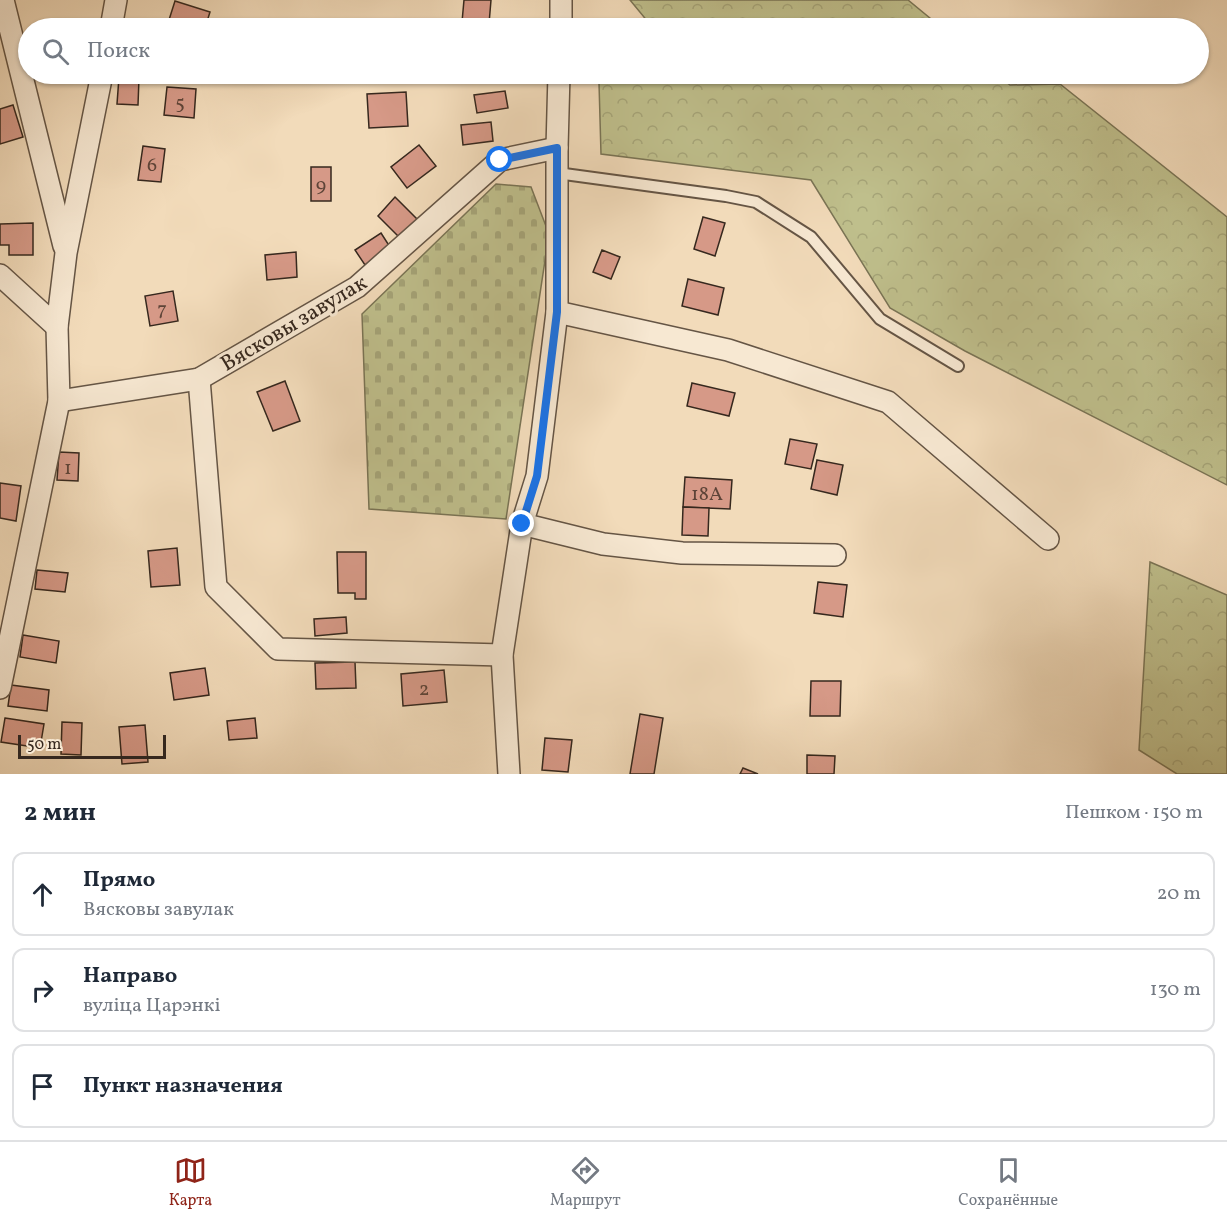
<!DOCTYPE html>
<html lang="ru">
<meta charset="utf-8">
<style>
body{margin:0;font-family:Vollkorn,serif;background:#f2f2f3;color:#1f2937}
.scale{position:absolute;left:18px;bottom:15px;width:148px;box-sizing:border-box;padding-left:6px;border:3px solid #36281e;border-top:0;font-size:16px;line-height:21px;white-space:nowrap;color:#36281e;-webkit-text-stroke:4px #f7e8d2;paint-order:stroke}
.stop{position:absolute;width:18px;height:18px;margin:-14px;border:4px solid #1a73e8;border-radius:50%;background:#fff}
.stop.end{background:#1a73e8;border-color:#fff;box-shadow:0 2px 6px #0008}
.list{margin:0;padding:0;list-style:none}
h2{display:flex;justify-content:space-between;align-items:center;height:78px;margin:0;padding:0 24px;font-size:26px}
h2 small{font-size:20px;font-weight:400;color:#747a83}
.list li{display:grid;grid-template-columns:39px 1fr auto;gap:18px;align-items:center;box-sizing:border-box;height:84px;margin:0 12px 12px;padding:0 12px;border:2px solid #e0e1e3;border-radius:12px}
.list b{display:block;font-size:22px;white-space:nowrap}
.list p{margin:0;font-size:20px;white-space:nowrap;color:#747a83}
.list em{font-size:20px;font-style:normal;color:#747a83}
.icon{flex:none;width:33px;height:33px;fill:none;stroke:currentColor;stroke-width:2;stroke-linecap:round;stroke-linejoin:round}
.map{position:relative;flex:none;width:1227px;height:774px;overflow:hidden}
.search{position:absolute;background:#fff;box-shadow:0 2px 4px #0004;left:18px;right:18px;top:18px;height:66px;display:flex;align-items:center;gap:15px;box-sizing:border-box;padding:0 21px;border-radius:33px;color:#747a83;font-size:22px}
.sheet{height:366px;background:#fff}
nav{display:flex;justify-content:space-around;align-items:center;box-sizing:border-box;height:84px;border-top:2px solid #e0e1e3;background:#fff;font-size:16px;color:#747a83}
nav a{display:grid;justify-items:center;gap:3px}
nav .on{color:#8f2418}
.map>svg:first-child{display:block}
.forest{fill:url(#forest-crowns);stroke:#7a7455;stroke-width:1.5}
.cemetery{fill:url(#cemetery-stones);stroke:#7a7455;stroke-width:1.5}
.building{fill:#d69987;stroke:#36281e;stroke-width:1.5}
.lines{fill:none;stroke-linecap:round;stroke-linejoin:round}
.service-casing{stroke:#655545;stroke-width:14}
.minor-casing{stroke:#655545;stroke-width:24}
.service{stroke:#f7e8d2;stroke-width:10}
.minor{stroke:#f7e8d2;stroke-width:21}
.route{stroke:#1a73e8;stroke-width:8}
.labels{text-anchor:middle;stroke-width:6;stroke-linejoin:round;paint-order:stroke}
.number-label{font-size:20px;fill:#5e4438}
.street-label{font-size:22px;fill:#36281e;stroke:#f7e8d2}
</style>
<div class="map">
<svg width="1227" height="774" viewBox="0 0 1227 774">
<defs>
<pattern id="forest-crowns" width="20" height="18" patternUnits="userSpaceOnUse" patternTransform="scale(1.5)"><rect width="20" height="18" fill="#bfbf8c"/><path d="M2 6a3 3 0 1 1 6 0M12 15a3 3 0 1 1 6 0" fill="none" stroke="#a5a478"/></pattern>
<pattern id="cemetery-stones" width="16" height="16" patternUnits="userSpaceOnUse" patternTransform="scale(1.5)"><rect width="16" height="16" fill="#bfbf8c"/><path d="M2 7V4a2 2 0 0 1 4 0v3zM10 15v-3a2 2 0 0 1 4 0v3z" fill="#a5a478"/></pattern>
</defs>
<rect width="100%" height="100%" fill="#f2dbba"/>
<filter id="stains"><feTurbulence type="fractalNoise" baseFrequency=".00333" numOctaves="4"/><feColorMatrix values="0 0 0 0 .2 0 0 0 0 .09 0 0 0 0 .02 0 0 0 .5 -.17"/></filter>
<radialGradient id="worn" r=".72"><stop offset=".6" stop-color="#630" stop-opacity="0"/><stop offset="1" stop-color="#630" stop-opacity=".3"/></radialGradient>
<!-- forest -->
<g class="forest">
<path d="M630 0H908L942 28H653Z"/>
<path d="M689 74H996L1010 85 1060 84 1227 217V485L965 351 890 308 811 180 601 154 599 83 695 82Z"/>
<path d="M1150 562 1227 595V774H1177L1139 750Z"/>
</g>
<!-- cemetery -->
<path class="cemetery" d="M496 184 531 187 549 234 506 519 369 509 362 314Z"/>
<!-- building -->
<g class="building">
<path d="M464 0H491L489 24 462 22Z"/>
<path d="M175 1 210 12 205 28H188L168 23Z"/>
<path d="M119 77 139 78 138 105 117 104Z"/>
<path d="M167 87 196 89 194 118 164 115Z"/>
<path d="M505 91 508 108 477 113 474 95Z"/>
<path d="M406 92 408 126 369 128 367 94Z"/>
<path d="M13 105 23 137 0 144V109Z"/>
<path d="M491 122 493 141 463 145 461 125Z"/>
<path d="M419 145 436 166 407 188 391 167Z"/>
<path d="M143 146 165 149 161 182 138 180Z"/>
<rect x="311" y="167" width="20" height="34"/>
<path d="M395 197 418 220 400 238 378 216Z"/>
<path d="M703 217 725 223 715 256 694 249Z"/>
<path d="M33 223V255H9V245H0V224Z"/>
<path d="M381 233 390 247 365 265 355 250Z"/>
<path d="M602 250 620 257 611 279 593 272Z"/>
<path d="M296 252 297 277 267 280 265 255Z"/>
<path d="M688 279 724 288 718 315 682 306Z"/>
<path d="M173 291 178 321 150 326 145 296Z"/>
<path d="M285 381 300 421 273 431 257 392Z"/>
<path d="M692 383 735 393 729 416 687 406Z"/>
<path d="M790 439 817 444 811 469 785 464Z"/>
<path d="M59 452 79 453 78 481 57 480Z"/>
<path d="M817 460 843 465 837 495 811 489Z"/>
<path d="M685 477 732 480 730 509 683 507Z"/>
<path d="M0 483 21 486 16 521 0 518Z"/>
<path d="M683 507 709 508 708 536 682 535Z"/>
<path d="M177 548 180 585 151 587 148 551Z"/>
<path d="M337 552H366V599H355V593H338Z"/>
<path d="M37 570 68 573 65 592 35 589Z"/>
<path d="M818 582 847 585 843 617 814 613Z"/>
<path d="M346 617 347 633 315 636 314 619Z"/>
<path d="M23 635 59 641 56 663 20 657Z"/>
<path d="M355 662 356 688 316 689 315 663Z"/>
<path d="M205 668 209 695 174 700 170 673Z"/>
<path d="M444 670 447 702 403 706 401 674Z"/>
<path d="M811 681H841L840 716H810Z"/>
<path d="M11 685 49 690 47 711 8 706Z"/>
<path d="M640 714 663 718 654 774H630Z"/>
<path d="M5 718 44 724 40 748 1 742Z"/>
<path d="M255 718 257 738 229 740 227 721Z"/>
<path d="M62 722 82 723 81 755 61 754Z"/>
<path d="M145 725 148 762 122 764 119 727Z"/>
<path d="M545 738 572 740 568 772 542 770Z"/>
<path d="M807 755 835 756 834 774H807Z"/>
<path d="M743 768 758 774H740Z"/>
</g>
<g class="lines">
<!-- service casing -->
<g class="service-casing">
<path id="service" d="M557 173 726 196 756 202 811 237 880 319 958 366"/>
</g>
<!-- minor casing -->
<g class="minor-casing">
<g id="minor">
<path d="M3 0 64 246"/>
<path d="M111 28 116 0"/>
<path d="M561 28V0"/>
<path d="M0 275 57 327"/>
<path d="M557 312 728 350 888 402 1048 539"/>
<path d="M199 379 216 587 278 649 502 655"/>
<path d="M59 401 199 379 357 287 500 160 557 148"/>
<path d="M522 524 603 544 682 553 835 555"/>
<path d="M0 688 59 401 57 327 66 253 102 74"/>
<path d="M509 774 502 655 522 524 537 476 557 312V148L559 74"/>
</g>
</g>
<!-- service -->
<use href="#service" class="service"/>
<!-- minor -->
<use href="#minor" class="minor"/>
</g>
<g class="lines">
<!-- route -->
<path class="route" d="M500 160 557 148V312L537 476 522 524"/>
</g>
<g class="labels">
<!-- number labels -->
<g class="number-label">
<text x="180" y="109">5</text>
<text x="152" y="171">6</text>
<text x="321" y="191">9</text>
<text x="162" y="315">7</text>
<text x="68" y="474">1</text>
<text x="707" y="500">18А</text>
<text x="424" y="695">2</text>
</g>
<!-- street labels -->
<g class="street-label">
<text transform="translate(293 322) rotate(-31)" y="8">Вясковы завулак</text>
</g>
</g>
<rect width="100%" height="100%" filter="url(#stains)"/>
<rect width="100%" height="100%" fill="url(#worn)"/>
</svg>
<div class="scale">50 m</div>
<div class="stop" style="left:500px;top:160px"></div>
<div class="stop end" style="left:522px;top:524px"></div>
<div class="search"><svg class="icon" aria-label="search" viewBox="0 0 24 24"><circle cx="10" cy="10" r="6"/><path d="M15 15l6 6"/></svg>Поиск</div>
</div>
<section class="sheet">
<h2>2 мин<small>Пешком · 150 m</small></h2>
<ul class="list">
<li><svg class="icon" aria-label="ahead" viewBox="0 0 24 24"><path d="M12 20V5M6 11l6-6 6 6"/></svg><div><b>Прямо</b><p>Вясковы завулак</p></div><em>20 m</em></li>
<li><svg class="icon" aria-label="right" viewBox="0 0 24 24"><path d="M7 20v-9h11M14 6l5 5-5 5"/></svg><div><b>Направо</b><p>вуліца Царэнкі</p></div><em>130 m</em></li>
<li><svg class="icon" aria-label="arrive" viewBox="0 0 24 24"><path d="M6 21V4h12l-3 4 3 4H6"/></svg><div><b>Пункт назначения</b></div></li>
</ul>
</section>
<nav>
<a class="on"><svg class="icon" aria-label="map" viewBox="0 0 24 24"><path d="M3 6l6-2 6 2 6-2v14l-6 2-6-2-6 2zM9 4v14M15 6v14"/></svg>Карта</a>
<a><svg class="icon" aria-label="directions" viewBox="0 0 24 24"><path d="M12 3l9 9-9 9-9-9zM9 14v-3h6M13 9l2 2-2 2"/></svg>Маршрут</a>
<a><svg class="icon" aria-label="saved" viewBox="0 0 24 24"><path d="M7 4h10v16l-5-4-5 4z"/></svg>Сохранённые</a>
</nav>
